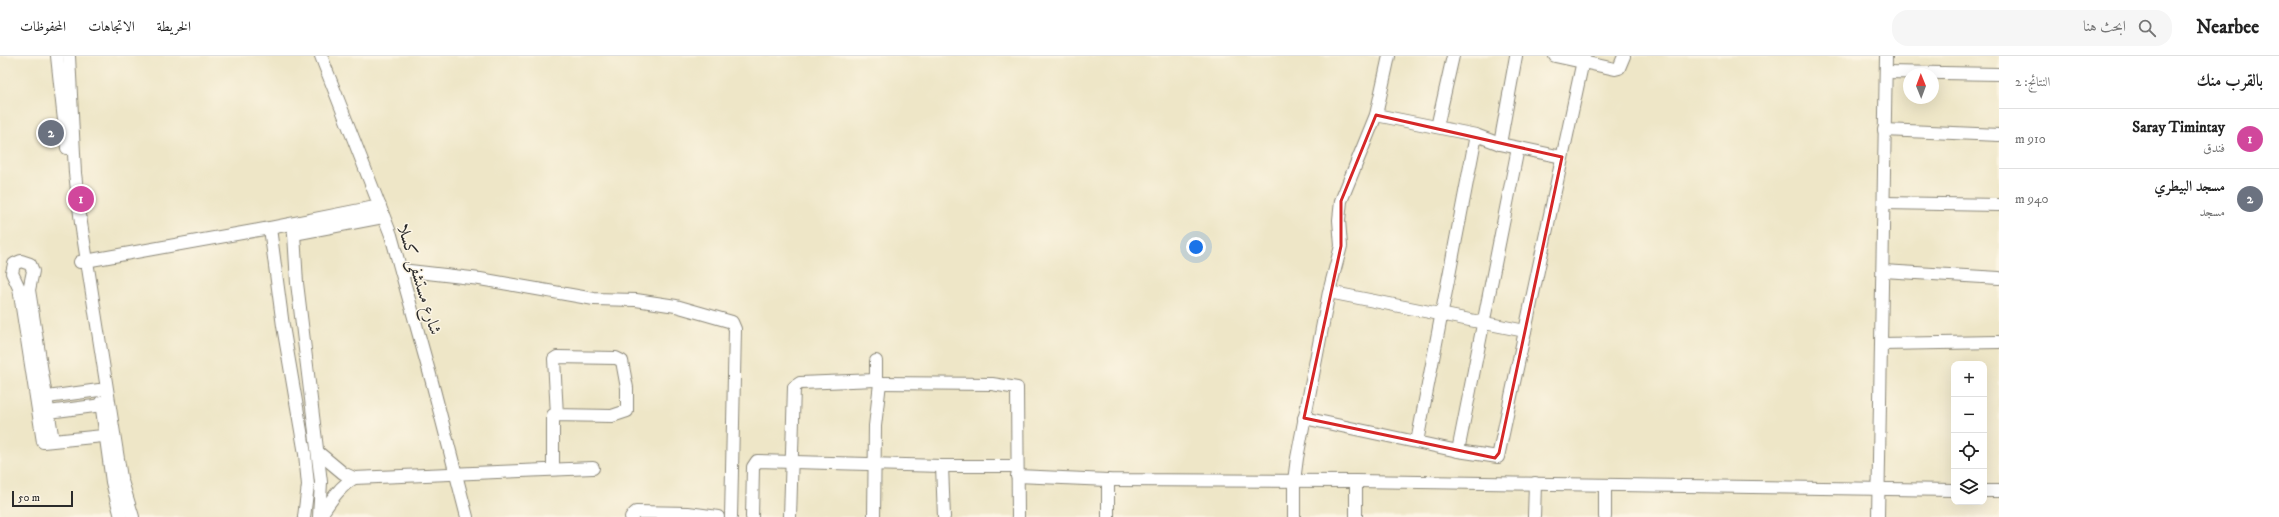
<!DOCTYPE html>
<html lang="ar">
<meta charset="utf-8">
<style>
body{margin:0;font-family:"IM FELL DW Pica",Amiri,serif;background:#f6f6f6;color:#222;direction:rtl}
.controls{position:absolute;right:12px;bottom:12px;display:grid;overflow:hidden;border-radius:8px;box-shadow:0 4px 16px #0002}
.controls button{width:36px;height:36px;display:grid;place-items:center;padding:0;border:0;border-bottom:1px solid #e0e0e0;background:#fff;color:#222;font:20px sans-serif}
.compass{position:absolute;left:1903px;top:12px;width:36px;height:36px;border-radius:50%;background:#fff;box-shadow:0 4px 16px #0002;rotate:359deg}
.scale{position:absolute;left:12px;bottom:10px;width:61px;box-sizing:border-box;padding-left:4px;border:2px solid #2b2b2b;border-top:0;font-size:11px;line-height:14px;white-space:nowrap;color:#2b2b2b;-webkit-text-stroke:3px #fcf5e5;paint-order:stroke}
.you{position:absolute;left:1196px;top:191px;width:14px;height:14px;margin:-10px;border:3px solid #fff;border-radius:50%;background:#1a73e8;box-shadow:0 0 0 6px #1a73e833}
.badge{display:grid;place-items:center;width:26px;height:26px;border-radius:50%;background:#2563eb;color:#fff;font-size:13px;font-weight:700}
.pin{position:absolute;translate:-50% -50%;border:2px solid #fff;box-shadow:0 1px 4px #0006}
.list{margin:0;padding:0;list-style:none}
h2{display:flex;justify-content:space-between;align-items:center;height:52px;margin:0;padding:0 16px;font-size:17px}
h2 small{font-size:13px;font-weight:400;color:#767676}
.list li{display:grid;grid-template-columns:26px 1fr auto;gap:12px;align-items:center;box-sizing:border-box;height:60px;padding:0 16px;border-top:1px solid #e0e0e0}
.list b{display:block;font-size:15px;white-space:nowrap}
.list p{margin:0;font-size:13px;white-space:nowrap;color:#767676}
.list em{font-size:13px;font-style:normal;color:#767676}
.icon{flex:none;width:22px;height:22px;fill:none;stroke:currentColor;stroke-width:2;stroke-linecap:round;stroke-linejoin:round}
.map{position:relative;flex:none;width:1999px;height:461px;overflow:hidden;direction:ltr}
header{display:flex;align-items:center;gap:24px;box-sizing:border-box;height:56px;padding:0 20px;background:#fff;border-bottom:1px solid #e0e0e0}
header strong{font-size:19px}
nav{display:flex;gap:22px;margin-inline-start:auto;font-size:14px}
.search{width:280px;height:36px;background:#f6f6f6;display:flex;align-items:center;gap:10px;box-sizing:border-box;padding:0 14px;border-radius:16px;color:#767676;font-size:15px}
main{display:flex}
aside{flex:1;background:#fff}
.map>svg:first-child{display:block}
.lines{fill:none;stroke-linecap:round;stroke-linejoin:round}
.minor-casing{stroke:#8c8879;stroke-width:14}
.minor{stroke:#fff;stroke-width:12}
.marked{fill:none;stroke:#d62828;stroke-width:3;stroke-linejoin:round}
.labels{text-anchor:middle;stroke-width:3;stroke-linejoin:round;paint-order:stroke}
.street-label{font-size:17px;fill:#2b2b2b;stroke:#fcf5e5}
</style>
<header>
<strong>Nearbee</strong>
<div class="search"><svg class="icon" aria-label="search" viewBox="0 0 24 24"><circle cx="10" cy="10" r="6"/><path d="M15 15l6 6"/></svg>ابحث هنا</div>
<nav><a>الخريطة</a><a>الاتجاهات</a><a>المحفوظات</a></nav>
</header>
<main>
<aside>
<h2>بالقرب منك<small>النتائج: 2</small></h2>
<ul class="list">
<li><span class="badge" style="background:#d1479c">1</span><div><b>Saray Timintay</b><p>فندق</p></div><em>910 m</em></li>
<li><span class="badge" style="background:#6b7280">2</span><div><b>مسجد البيطري</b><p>مسجد</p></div><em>940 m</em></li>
</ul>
</aside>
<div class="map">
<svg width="1999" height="461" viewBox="0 0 1999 461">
<rect width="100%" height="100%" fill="#fcf5e5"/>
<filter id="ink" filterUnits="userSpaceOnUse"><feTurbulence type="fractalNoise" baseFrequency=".025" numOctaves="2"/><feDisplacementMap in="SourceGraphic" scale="8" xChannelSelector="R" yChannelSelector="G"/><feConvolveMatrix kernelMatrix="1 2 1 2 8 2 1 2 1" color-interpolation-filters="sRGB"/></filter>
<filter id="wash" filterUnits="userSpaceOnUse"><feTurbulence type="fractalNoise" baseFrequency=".012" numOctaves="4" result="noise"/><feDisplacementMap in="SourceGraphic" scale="16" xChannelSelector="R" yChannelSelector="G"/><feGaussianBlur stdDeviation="0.9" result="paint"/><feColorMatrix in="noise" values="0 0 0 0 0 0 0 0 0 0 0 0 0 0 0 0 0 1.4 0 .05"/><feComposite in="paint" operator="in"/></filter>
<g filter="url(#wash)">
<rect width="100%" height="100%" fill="#eee6c7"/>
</g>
<g filter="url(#ink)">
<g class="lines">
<!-- minor casing -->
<g class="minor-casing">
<g id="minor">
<path d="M57 0 67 92"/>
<path d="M69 0 75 117 81 167 121 422 133 461"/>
<path d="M321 0 391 179 432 326 467 461"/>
<path d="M1555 0 1615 13 1619 12 1624 0"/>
<path d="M1886 16 1999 18"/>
<path d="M1376 59 1476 79 1500 88 1562 101"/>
<path d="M1437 71 1453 0"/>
<path d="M1884 74 1999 79"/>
<path d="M1500 88 1516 0"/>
<path d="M1884 147 1999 149"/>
<path d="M292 168 294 178 297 227 321 426 319 461"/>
<path d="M270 172 283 270 305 398 308 429 304 461"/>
<path d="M294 178 383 161"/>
<path d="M80 206 270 172 380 150"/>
<path d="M401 214 480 223 594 243 636 244 676 250 732 266 735 273 731 461"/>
<path d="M1883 215 1999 222"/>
<path d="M1329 236 1525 275"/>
<path d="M1882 288 1999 286"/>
<path d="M880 327 992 328 1017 332 1018 461"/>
<path d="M40 342 99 334"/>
<path d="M101 346 112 426 121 461"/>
<path d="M41 357 102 349"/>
<path d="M553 359 612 360 627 355V332L622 305 616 302 557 301 554 303 557 359H553V413"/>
<path d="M1304 362 1458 395 1498 401 1584 0"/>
<path d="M53 385 29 234 33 215 30 208 21 205 14 208 12 217 19 232 43 386 113 379"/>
<path d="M1417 386 1476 79"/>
<path d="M1458 395 1518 92"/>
<path d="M319 397 343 417 354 422 593 412"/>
<path d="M942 410 944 461"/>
<path d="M1017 420 1108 424 1356 425 1954 434"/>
<path d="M1984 435H1999"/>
<path d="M320 460C330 446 339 431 354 422"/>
<path d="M631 461 636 456 688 457 718 461"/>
<path d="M752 461 753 411 757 405 942 410H1016"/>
<path d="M790 461 794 331 800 327 876 324"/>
<path d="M874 461 875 370 880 327 876 324V305"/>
<path d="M1108 461V424"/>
<path d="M1294 461V425L1297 402 1329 236 1341 190 1339 164 1341 145 1376 59 1389 0"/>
<path d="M1356 461V425"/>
<path d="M1534 461 1535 427"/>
<path d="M1605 461V429"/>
<path d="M1878 461 1886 0"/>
</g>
</g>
<!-- minor -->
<use href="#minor" class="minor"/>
</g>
</g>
<!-- marked area -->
<path class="marked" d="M1376 59 1562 101 1499 397 1495 402 1304 362 1341 190V145Z"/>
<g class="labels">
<!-- street labels -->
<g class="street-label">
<text transform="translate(420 223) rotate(73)" y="6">شارع مستشفى كسلا</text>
</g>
</g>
</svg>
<div class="controls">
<button>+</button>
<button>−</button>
<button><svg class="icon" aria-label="locate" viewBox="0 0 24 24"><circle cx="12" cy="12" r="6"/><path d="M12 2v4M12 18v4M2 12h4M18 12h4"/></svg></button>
<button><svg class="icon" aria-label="layers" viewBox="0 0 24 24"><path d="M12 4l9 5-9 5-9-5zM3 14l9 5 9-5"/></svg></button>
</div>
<svg class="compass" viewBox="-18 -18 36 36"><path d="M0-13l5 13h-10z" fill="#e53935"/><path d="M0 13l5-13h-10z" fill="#767676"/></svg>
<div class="scale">50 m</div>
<div class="you"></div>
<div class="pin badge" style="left:81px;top:143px;background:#d1479c">1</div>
<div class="pin badge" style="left:51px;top:77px;background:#6b7280">2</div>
</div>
</main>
